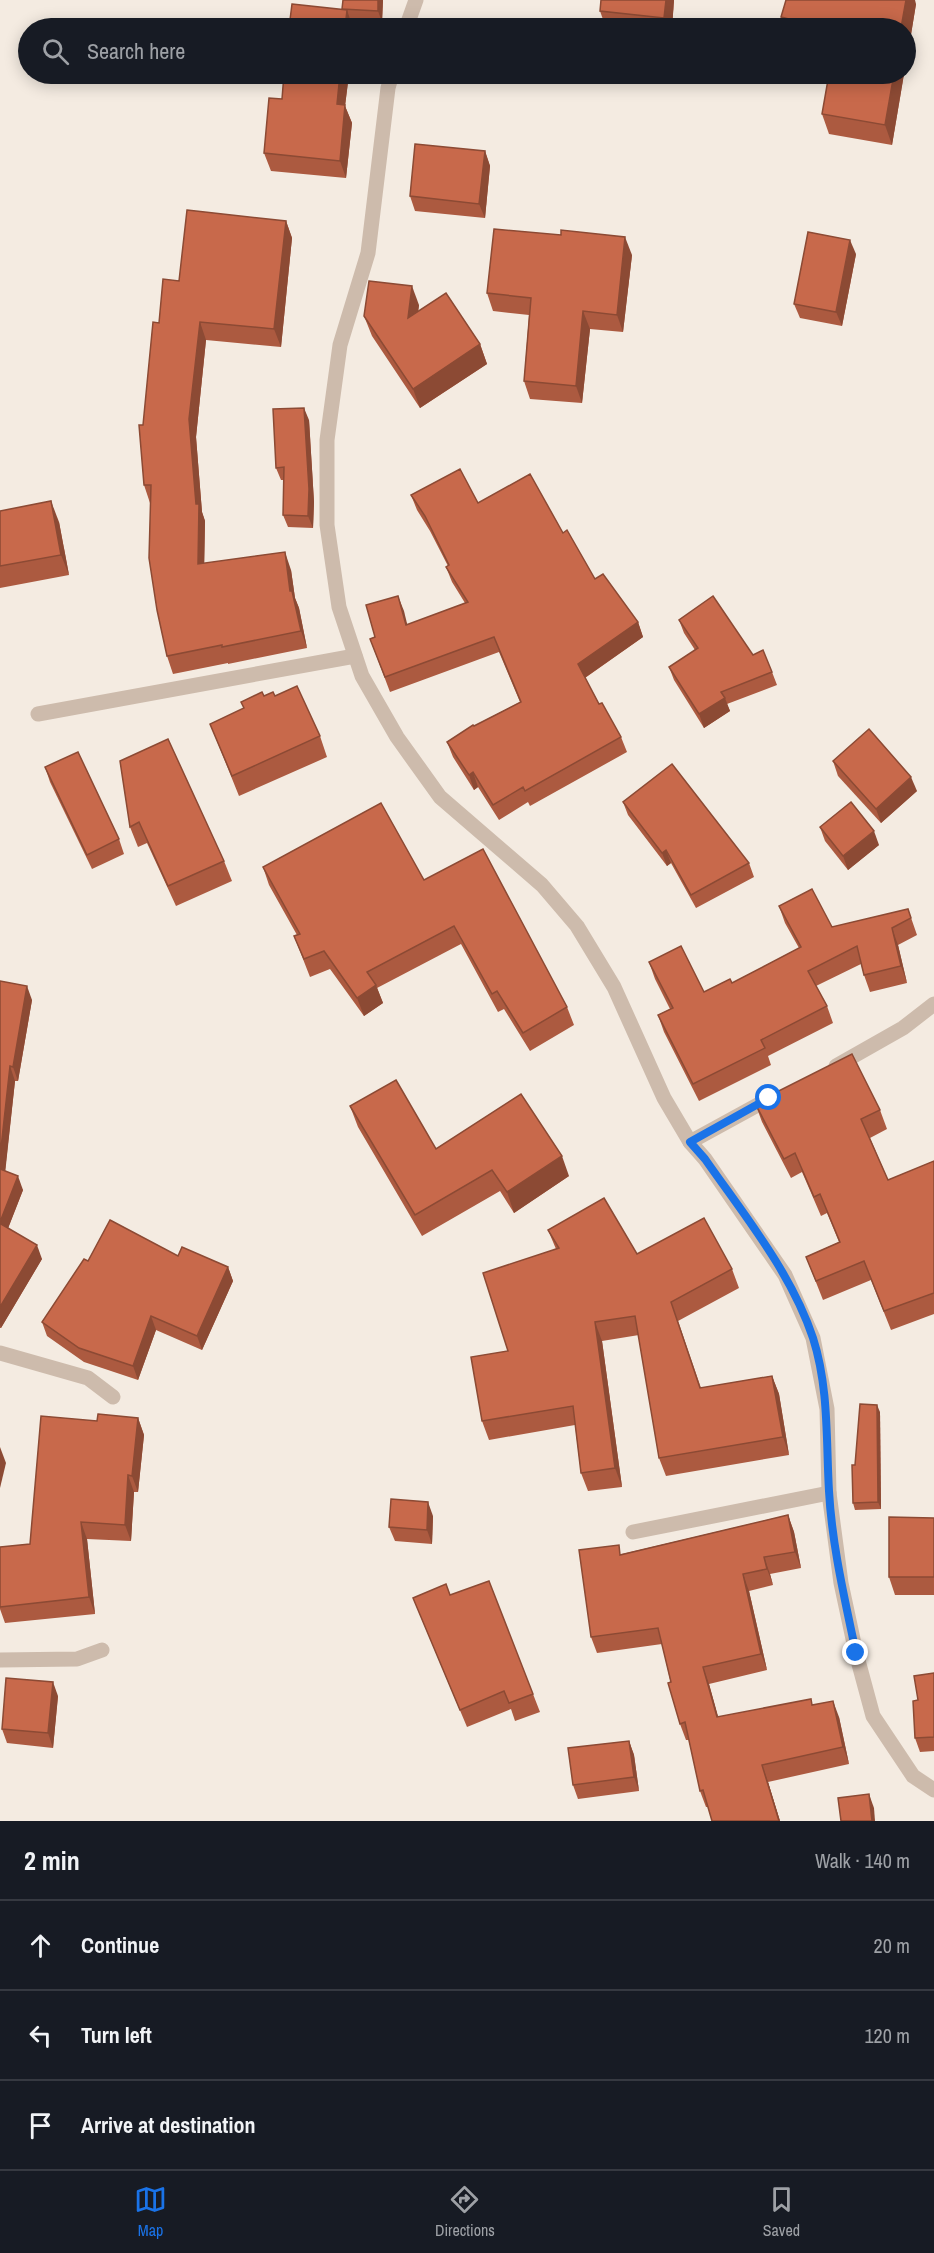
<!DOCTYPE html>
<meta charset="utf-8">
<style>
body{margin:0;font-family:"Archivo Narrow",sans-serif;background:#242831;color:#f1f3f6}
.stop{position:absolute;width:18px;height:18px;margin:-14px;border:4px solid #1a73e8;border-radius:50%;background:#fff}
.stop.end{background:#1a73e8;border-color:#fff;box-shadow:0 2px 6px #0008}
.list{margin:0;padding:0;list-style:none}
h2{display:flex;justify-content:space-between;align-items:center;height:78px;margin:0;padding:0 24px;font-size:26px}
h2 small{font-size:20px;font-weight:400;color:#9ea1a6}
.list li{display:grid;grid-template-columns:39px 1fr auto;gap:18px;align-items:center;box-sizing:border-box;height:90px;padding:0 24px;border-top:2px solid #363941}
.list b{display:block;font-size:22px;white-space:nowrap}
.list em{font-size:20px;font-style:normal;color:#9ea1a6}
.icon{flex:none;width:33px;height:33px;fill:none;stroke:currentColor;stroke-width:2;stroke-linecap:round;stroke-linejoin:round}
.map{position:relative;flex:none;width:934px;height:1821px;overflow:hidden}
.search{position:absolute;background:#171b24;box-shadow:0 3px 15px #0003;left:18px;right:18px;top:18px;height:66px;display:flex;align-items:center;gap:15px;box-sizing:border-box;padding:0 21px;border-radius:33px;color:#9ea1a6;font-size:22px}
.sheet{height:348px;background:#171b24}
nav{display:flex;justify-content:space-around;align-items:center;box-sizing:border-box;height:84px;border-top:2px solid #363941;background:#171b24;font-size:16px;color:#9ea1a6}
nav a{display:grid;justify-items:center;gap:3px}
nav .on{color:#1a73e8}
.map>svg:first-child{display:block}
.lines{fill:none;stroke-linecap:round;stroke-linejoin:round}
.minor{stroke:#cdbbac;stroke-width:15}
.wall{fill:#ac5a40}
.shaded-wall{fill:#8c4a34}
.building{fill:#c8694b;stroke:#8c4a34;stroke-width:1.5}
.route{stroke:#1a73e8;stroke-width:8}
</style>
<div class="map">
<svg width="934" height="1821" viewBox="0 0 934 1821">
<rect width="100%" height="100%" fill="#f4ebe1"/>
<g class="lines">
<!-- minor -->
<g class="minor">
<path d="M406 28 416 0"/>
<path d="M392 74 388 88 368 253 340 345 327 440V525L339 607 362 676 397 737 440 797 542 885 577 926 614 987 664 1098 690 1142 705 1159 785 1275 813 1338 827 1409 829 1493 841 1583 856 1653 873 1716 913 1776 934 1790"/>
<path d="M38 714 355 656"/>
<path d="M836 1066 903 1028 934 1004"/>
<path d="M690 1142 774 1096"/>
<path d="M0 1353 88 1378 113 1397"/>
<path d="M633 1532 829 1493"/>
<path d="M0 1660 77 1659 102 1650"/>
</g>
</g>
<!-- wall -->
<g class="wall">
<path d="M383 0 382 22 351 21 353 28 342 10Z"/>
<path d="M601 0H674L672 28H606L600 11Z"/>
<path d="M916 4 906 65V28H785L781 17Z"/>
<path d="M284 74H349L345 106 352 123 346 178 271 171 264 153 282 99Z"/>
<path d="M829 74H904L892 145 829 134 822 114Z"/>
<path d="M485 151 490 166 485 218 415 211 410 196Z"/>
<path d="M286 221 292 238 281 347 206 340 196 437 202 512 205 521 204 563 291 570 295 598 299 608 307 648 228 664V663L173 674 167 656 150 503 144 485 143 425 179 281Z"/>
<path d="M856 254 842 326 800 318 794 304Z"/>
<path d="M632 255 623 332 590 329 582 403 530 399 524 381 529 315 493 311 487 293Z"/>
<path d="M419 305 418 311 480 344 487 364 420 408 372 336 364 316Z"/>
<path d="M309 420 314 502 313 528 288 527 283 515 284 480H281L276 468Z"/>
<path d="M411 495 478 503 563 533 595 579 638 622 643 637 585 678 599 704 621 737 627 752 530 806 528 802 499 820 478 787 474 790 453 757 447 742 474 726 520 702 499 652 390 692 370 639 375 637 398 596 407 625 465 603 452 582 446 567 448 566 430 531 417 510Z"/>
<path d="M0 511 59 522 69 575 0 588Z"/>
<path d="M679 620 753 655 772 672 777 685 727 704 730 711 704 728 674 680 669 667 695 650 684 633Z"/>
<path d="M264 696 320 736 327 757 239 796 210 724 244 709 241 702Z"/>
<path d="M120 761 224 861 232 881 176 906 147 843 138 847 130 827Z"/>
<path d="M833 761 917 791 881 823 838 776Z"/>
<path d="M45 767 119 839 124 854 92 869 50 782Z"/>
<path d="M623 802 749 863 754 877 696 908 671 863 667 866 628 815Z"/>
<path d="M820 827 879 845 848 870 825 841Z"/>
<path d="M263 867 424 880 567 1007 574 1025 530 1051 504 1009 498 1012 461 944 377 988 383 1003 364 1016 330 969 310 977 294 936 297 935 269 885Z"/>
<path d="M779 906 832 927 908 909 917 935 898 945 907 983 870 992 864 975 861 964 816 986 827 1006 833 1023 768 1056 771 1065 699 1101 664 1032 658 1015 670 1009 655 979 649 962 704 992 732 983 799 948 785 923Z"/>
<path d="M0 981 32 1000 18 1081H15L5 1171 23 1190 8 1228 42 1259 1 1328H0Z"/>
<path d="M755 1103 880 1110 887 1129 870 1138 888 1180 934 1161V1314L891 1330 871 1280 823 1300 806 1257 839 1242 827 1213 821 1216 802 1172 791 1178 762 1122Z"/>
<path d="M350 1106 436 1149 569 1176 514 1213 500 1191 422 1236 358 1127Z"/>
<path d="M548 1230 637 1254 732 1269 739 1288 678 1321 701 1388 772 1376 779 1394 789 1455 666 1476 659 1458 639 1335 602 1341 622 1487 588 1491 581 1473 575 1425 489 1440 482 1421 508 1351 556 1249Z"/>
<path d="M178 1256 228 1267 233 1281 202 1350 156 1330 138 1380 84 1362 47 1336 42 1322 88 1261Z"/>
<path d="M880 1412 881 1509 855 1510 853 1503 855 1465Z"/>
<path d="M138 1418 144 1435 138 1492H134L131 1541 87 1539 95 1614 5 1623 0 1609V1547L30 1544 97 1421Z"/>
<path d="M788 1515 794 1532 801 1568 770 1574 773 1585 749 1591 767 1670 709 1684 718 1717 813 1705 839 1717 849 1764 768 1782 780 1821H712L708 1807H706L700 1791 689 1740H686L680 1724 662 1644 597 1653 591 1637 622 1554Z"/>
<path d="M433 1516 432 1544 395 1541 389 1527Z"/>
<path d="M934 1518V1595H895L889 1577Z"/>
<path d="M450 1595 533 1694 540 1712 515 1721 511 1709 467 1727 420 1615 413 1598Z"/>
<path d="M934 1673V1751L920 1752 915 1738 918 1700Z"/>
<path d="M58 1696 53 1748 7 1743 2 1729Z"/>
<path d="M629 1741 634 1755 639 1791 578 1799 573 1785Z"/>
</g>
<!-- shaded-wall -->
<g class="shaded-wall">
<path d="M378 0H383L382 22 378 11Z"/>
<path d="M666 0H674L672 28H668L664 18Z"/>
<path d="M906 0H915L916 4 906 65V28H901Z"/>
<path d="M347 10 353 28H345Z"/>
<path d="M340 74H349L345 106 352 123 346 178 340 161 337 104Z"/>
<path d="M894 74H904L892 145 885 125Z"/>
<path d="M485 151 490 166 485 218 479 204Z"/>
<path d="M286 221 292 238 281 347 274 329Z"/>
<path d="M625 237 632 255 623 332 617 315Z"/>
<path d="M850 240 856 254 842 326 836 312Z"/>
<path d="M412 286 419 305 415 337 408 318Z"/>
<path d="M583 311 590 329 582 403 576 386Z"/>
<path d="M200 322 206 340 196 437 202 512 205 521 204 581 198 564 196 504 189 419Z"/>
<path d="M480 344 487 364 420 408 413 389Z"/>
<path d="M304 408 309 420 314 502 313 528 308 516Z"/>
<path d="M51 501 59 522 69 575 61 555Z"/>
<path d="M285 552 291 570 295 598 299 608 307 648 301 631 290 591Z"/>
<path d="M398 596 404 611 411 640 406 625Z"/>
<path d="M638 622 643 637 583 679 578 664Z"/>
<path d="M725 698 730 711 704 728 699 714Z"/>
<path d="M473 772 478 787 474 790 469 775Z"/>
<path d="M911 777 917 791 881 823 876 809Z"/>
<path d="M874 831 879 845 848 870 843 856Z"/>
<path d="M666 850 671 863 667 866 662 853Z"/>
<path d="M892 928 898 945 907 983 901 966Z"/>
<path d="M376 985 383 1003 364 1016 357 998Z"/>
<path d="M27 986 32 1000 18 1081 13 1067Z"/>
<path d="M10 1066 15 1081 4 1183 0 1172V1157Z"/>
<path d="M562 1156 569 1176 514 1213 507 1192Z"/>
<path d="M18 1176 23 1190 2 1244 0 1237V1222Z"/>
<path d="M37 1245 42 1259 1 1328 0 1325V1307Z"/>
<path d="M228 1267 233 1281 202 1350 197 1336Z"/>
<path d="M151 1316 156 1330 138 1380 133 1366Z"/>
<path d="M595 1322 602 1341 622 1487 615 1468Z"/>
<path d="M772 1376 779 1394 789 1455 783 1437Z"/>
<path d="M877 1405 880 1412 881 1509 878 1502Z"/>
<path d="M138 1418 144 1435 138 1492 132 1476Z"/>
<path d="M0 1447 6 1463 0 1488Z"/>
<path d="M128 1475 134 1492 131 1541 125 1525Z"/>
<path d="M428 1502 433 1516 432 1544 427 1530Z"/>
<path d="M788 1515 794 1532 801 1568 795 1552Z"/>
<path d="M81 1522 87 1539 95 1614 89 1597Z"/>
<path d="M764 1557 770 1574 773 1585 767 1569Z"/>
<path d="M743 1574 749 1591 767 1670 761 1654Z"/>
<path d="M703 1667 709 1684 723 1734 717 1717Z"/>
<path d="M53 1682 58 1696 53 1748 48 1733Z"/>
<path d="M833 1701 839 1717 849 1764 843 1747Z"/>
<path d="M629 1741 634 1755 639 1791 634 1777Z"/>
<path d="M762 1765 768 1782 780 1821H779Z"/>
<path d="M869 1794 874 1808 875 1821H872Z"/>
</g>
<!-- building -->
<g class="building">
<path d="M343 0H378V11L342 9Z"/>
<path d="M601 0H666L664 18 600 11Z"/>
<path d="M786 0H906L901 28H824L781 17Z"/>
<path d="M292 4 347 10 345 28H289Z"/>
<path d="M284 74H340L337 104 345 105 340 161 264 153 269 98 282 99Z"/>
<path d="M829 74H894L885 125 822 114Z"/>
<path d="M415 144 485 151 479 204 410 196Z"/>
<path d="M187 210 286 221 274 329 200 322 189 419 196 504H199L198 564 285 552 290 591H292L301 631 222 647V645L167 656 157 610 149 558 151 485H144L139 425H143L153 322 159 323 163 279 179 281Z"/>
<path d="M494 229 561 235V230L625 237 617 315 583 311 576 386 524 381 531 298 487 293Z"/>
<path d="M808 232 850 240 836 312 794 304Z"/>
<path d="M369 281 412 286 408 318 446 293 480 344 413 389 364 316Z"/>
<path d="M304 408 309 489 308 516 283 515 284 467 276 468 273 409Z"/>
<path d="M460 469 478 503 530 474 563 533 567 530 595 579 603 574 638 622 578 664 599 704 602 703 621 737 525 791 523 787 493 805 473 772 469 775 447 742 473 725 474 726 521 702 494 637 385 677 370 639 375 637 366 605 398 596 406 625 468 602 446 567 449 565 425 516 411 495Z"/>
<path d="M51 501 61 555 0 566V511Z"/>
<path d="M713 596 753 655 763 650 772 672 721 692 725 698 699 714 669 667 698 648 679 620Z"/>
<path d="M297 686 320 736 232 776 210 724 244 708 241 702 262 692 264 696 273 692 275 696Z"/>
<path d="M869 729 911 777 876 809 833 761Z"/>
<path d="M168 739 224 861 168 886 139 822 130 827 120 761Z"/>
<path d="M78 752 119 839 87 855 45 767Z"/>
<path d="M672 764 749 863 691 895 666 850 662 853 623 802Z"/>
<path d="M851 802 874 831 843 856 820 827Z"/>
<path d="M381 803 424 880 483 849 567 1007 523 1033 497 991 492 994 454 926 367 972 376 985 357 998 324 951 304 959 294 936 300 934 263 867Z"/>
<path d="M812 889 832 927 908 909 911 918 892 928 901 966 864 975 857 946 808 971 827 1006 761 1040 765 1048 693 1084 658 1015 673 1008 649 962 681 946 704 992 730 979 732 983 801 947 779 906Z"/>
<path d="M0 981 27 986 13 1067 10 1066 0 1157Z"/>
<path d="M852 1054 880 1110 861 1119 888 1180 934 1161V1293L884 1311 864 1261 816 1281 806 1257 840 1242 820 1194 814 1197 795 1153 784 1159 755 1103Z"/>
<path d="M396 1080 436 1149 521 1094 562 1156 507 1192 492 1170 415 1215 350 1106Z"/>
<path d="M0 1169 18 1176 0 1222Z"/>
<path d="M604 1198 637 1254 704 1218 732 1269 671 1302 700 1388 772 1376 783 1437 659 1458 635 1316 595 1322 615 1468 581 1473 573 1406 482 1421 471 1357 508 1351 483 1273 559 1248 548 1230Z"/>
<path d="M110 1220 178 1256 182 1247 228 1267 197 1336 151 1316 133 1366 79 1348 42 1322 84 1259 88 1261Z"/>
<path d="M1 1224 37 1245 0 1307V1225Z"/>
<path d="M860 1404 877 1405 878 1502 853 1503 852 1465H855Z"/>
<path d="M98 1414 138 1418 132 1476 128 1475 125 1525 81 1522 89 1597 0 1607V1547L30 1544 41 1416 97 1421Z"/>
<path d="M391 1499 428 1502 427 1530 389 1527Z"/>
<path d="M788 1515 795 1552 764 1557 767 1569 743 1574 761 1654 703 1667 717 1717 811 1699 812 1705 833 1701 843 1747 762 1765 779 1821H712L703 1790 700 1791 685 1722 680 1724 668 1683 671 1682 658 1628 591 1637 579 1550 619 1545 620 1555Z"/>
<path d="M889 1517 934 1518V1577H889Z"/>
<path d="M489 1581 533 1694 509 1703 504 1691 460 1710 413 1598 446 1584 450 1595Z"/>
<path d="M934 1673V1737L915 1738 913 1701 918 1700 914 1676Z"/>
<path d="M6 1678 53 1682 48 1733 2 1729Z"/>
<path d="M629 1741 634 1777 573 1785 568 1748Z"/>
<path d="M869 1794 872 1821H841L838 1798Z"/>
</g>
<g class="lines">
<!-- route -->
<path class="route" d="M769 1098 690 1142 705 1159C744 1215 791 1272 813 1338 829 1388 826 1440 829 1491 832 1546 845 1600 856 1653"/>
</g>
</svg>
<div class="stop" style="left:769px;top:1098px"></div>
<div class="stop end" style="left:856px;top:1653px"></div>
<div class="search"><svg class="icon" aria-label="search" viewBox="0 0 24 24"><circle cx="10" cy="10" r="6"/><path d="M15 15l6 6"/></svg>Search here</div>
</div>
<section class="sheet">
<h2>2 min<small>Walk · 140 m</small></h2>
<ul class="list">
<li><svg class="icon" aria-label="ahead" viewBox="0 0 24 24"><path d="M12 20V5M6 11l6-6 6 6"/></svg><div><b>Continue</b></div><em>20 m</em></li>
<li><svg class="icon" aria-label="left" viewBox="0 0 24 24"><path d="M17 20v-9H6M10 6l-5 5 5 5"/></svg><div><b>Turn left</b></div><em>120 m</em></li>
<li><svg class="icon" aria-label="arrive" viewBox="0 0 24 24"><path d="M6 21V4h12l-3 4 3 4H6"/></svg><div><b>Arrive at destination</b></div></li>
</ul>
</section>
<nav>
<a class="on"><svg class="icon" aria-label="map" viewBox="0 0 24 24"><path d="M3 6l6-2 6 2 6-2v14l-6 2-6-2-6 2zM9 4v14M15 6v14"/></svg>Map</a>
<a><svg class="icon" aria-label="directions" viewBox="0 0 24 24"><path d="M12 3l9 9-9 9-9-9zM9 14v-3h6M13 9l2 2-2 2"/></svg>Directions</a>
<a><svg class="icon" aria-label="saved" viewBox="0 0 24 24"><path d="M7 4h10v16l-5-4-5 4z"/></svg>Saved</a>
</nav>
